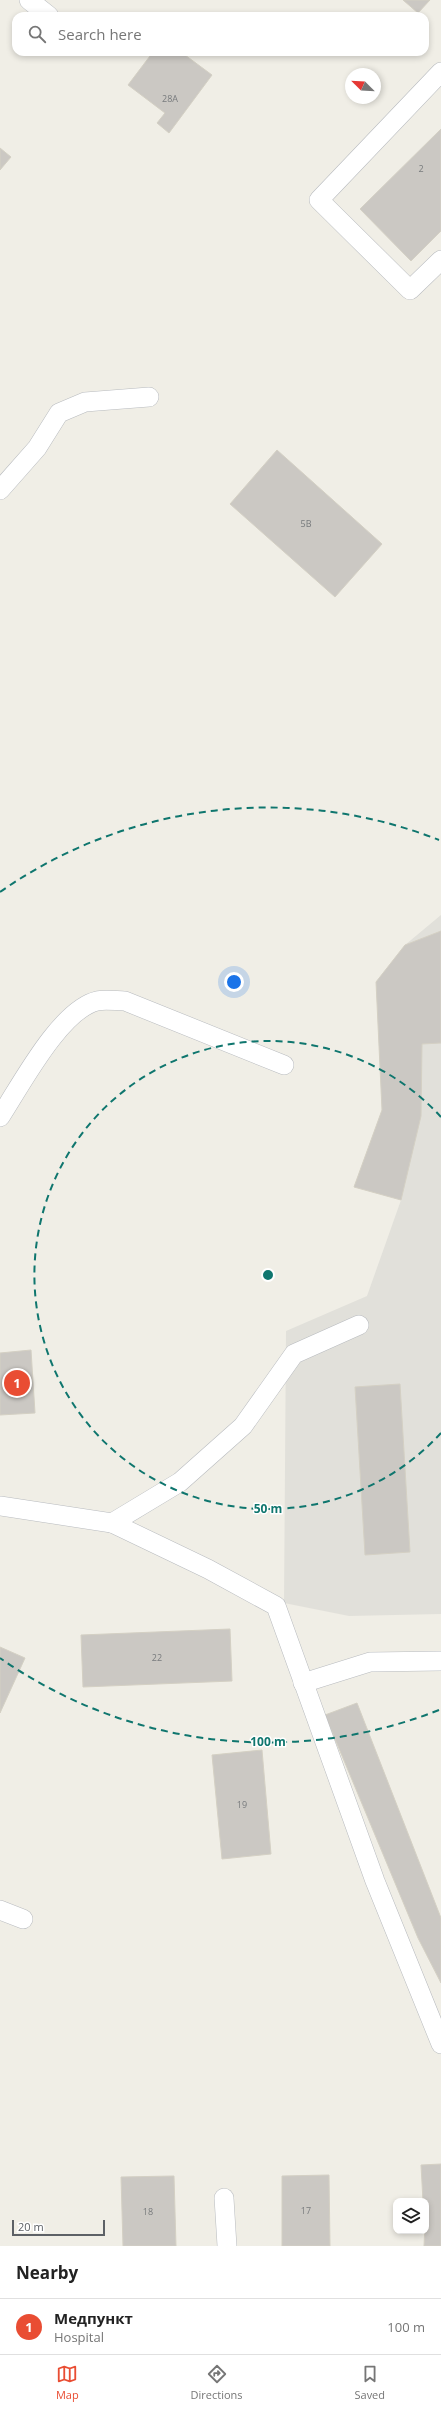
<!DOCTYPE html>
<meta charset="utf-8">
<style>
body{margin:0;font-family:"Open Sans",sans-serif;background:#f6f6f6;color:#222}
.controls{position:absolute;right:12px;bottom:12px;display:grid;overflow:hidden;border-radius:8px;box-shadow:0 2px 6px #0003}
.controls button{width:36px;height:36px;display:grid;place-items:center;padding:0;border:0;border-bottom:1px solid #e0e0e0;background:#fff;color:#222;font:20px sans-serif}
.compass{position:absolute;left:345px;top:68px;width:36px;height:36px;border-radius:50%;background:#fff;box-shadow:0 2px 6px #0003;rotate:294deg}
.scale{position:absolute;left:12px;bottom:10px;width:93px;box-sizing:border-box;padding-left:4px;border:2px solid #5d6166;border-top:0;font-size:11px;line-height:14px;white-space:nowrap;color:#5d6166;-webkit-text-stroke:3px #fff;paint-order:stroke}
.you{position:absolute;left:234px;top:982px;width:14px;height:14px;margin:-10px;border:3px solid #fff;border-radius:50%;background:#1a73e8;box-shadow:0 0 0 6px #1a73e833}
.badge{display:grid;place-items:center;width:26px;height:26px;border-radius:50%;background:#e94d33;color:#fff;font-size:13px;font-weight:700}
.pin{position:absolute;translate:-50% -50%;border:2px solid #fff;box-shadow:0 1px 4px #0006}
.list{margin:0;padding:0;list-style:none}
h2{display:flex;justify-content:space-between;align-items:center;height:52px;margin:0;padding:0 16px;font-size:17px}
h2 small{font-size:13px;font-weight:400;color:#767676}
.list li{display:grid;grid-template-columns:26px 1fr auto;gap:12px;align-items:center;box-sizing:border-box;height:56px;padding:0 16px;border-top:1px solid #e0e0e0}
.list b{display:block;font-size:15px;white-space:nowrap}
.list p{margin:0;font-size:13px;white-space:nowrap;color:#767676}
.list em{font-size:13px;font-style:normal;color:#767676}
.icon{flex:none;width:22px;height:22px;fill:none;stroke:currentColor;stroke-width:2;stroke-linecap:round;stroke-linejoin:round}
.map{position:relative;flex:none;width:441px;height:2246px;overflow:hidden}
.search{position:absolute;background:#fff;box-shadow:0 2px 6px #0003;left:12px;right:12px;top:12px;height:44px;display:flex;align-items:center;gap:10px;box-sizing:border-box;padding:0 14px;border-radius:12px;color:#767676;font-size:15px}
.sheet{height:108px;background:#fff}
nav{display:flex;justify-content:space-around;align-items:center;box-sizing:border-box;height:56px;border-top:1px solid #e0e0e0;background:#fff;font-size:11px;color:#767676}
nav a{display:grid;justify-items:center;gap:2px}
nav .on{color:#e94d33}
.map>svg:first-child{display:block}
.industrial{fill:#e1e0da}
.building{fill:#cbc8c3;stroke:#d4d0c4}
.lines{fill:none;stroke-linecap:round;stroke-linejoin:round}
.service-casing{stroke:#b8bbbf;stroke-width:20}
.service{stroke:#fff;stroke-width:19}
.ring{fill:none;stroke:#0f766e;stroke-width:2;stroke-dasharray:7 5}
.labels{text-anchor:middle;stroke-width:3;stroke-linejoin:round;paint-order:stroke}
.number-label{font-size:9px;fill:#787b7d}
.centre{fill:#0f766e;stroke:#fff;stroke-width:2}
.ring-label{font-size:12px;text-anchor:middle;font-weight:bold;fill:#0f766e;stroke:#fff;stroke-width:3;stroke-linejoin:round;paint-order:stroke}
</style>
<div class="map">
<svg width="441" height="2246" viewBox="0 0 441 2246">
<rect width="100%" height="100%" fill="#f0eee6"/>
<!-- industrial -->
<path class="industrial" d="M441 915V1614L349 1616 284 1603 286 1331 367 1296 401 1200 354 1187 382 1110 376 982 405 945Z"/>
<!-- building -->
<g class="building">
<path d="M403 0H430L418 13Z"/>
<path d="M153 52H181L212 75 169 133 157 123 165 113 128 85Z"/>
<path d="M441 129V231L411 261 360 209Z"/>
<path d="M0 148 11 157 0 170Z"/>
<path d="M277 450 382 544 335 597 230 504Z"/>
<path d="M441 931V1043L422 1044 421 1116 401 1200 354 1187 382 1110 376 982 405 945Z"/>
<path d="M31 1350 35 1413 0 1415V1353Z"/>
<path d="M400 1384 410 1552 365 1555 355 1387Z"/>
<path d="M230 1629 232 1681 83 1687 81 1635Z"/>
<path d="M0 1647 25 1658 0 1713Z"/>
<path d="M357 1703 441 1918V1983L418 1938 325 1715Z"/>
<path d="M262 1750 271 1854 222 1859 212 1755Z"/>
<path d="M441 2164V2246H424L426 2201H423L421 2165Z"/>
<path d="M329 2175 330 2246H282V2176Z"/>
<path d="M174 2176 176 2246H123L121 2177Z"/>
</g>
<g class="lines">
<!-- service casing -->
<g class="service-casing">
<g id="service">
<path d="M29 0 49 16"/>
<path d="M441 72 319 200 410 290 441 260"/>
<path d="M0 490 37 448 59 413 85 402 149 397"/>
<path d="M0 1117C21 1085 60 1010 97 1001 105 999 117 1001 125 1001L284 1065"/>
<path d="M0 1506 112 1523 180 1482 243 1426 294 1354 359 1325"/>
<path d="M112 1523 208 1569 276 1606 375 1881 441 2044"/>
<path d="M303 1683 370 1662 441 1661"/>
<path d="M0 1910 23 1919"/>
<path d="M224 2198 227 2246"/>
</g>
</g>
<!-- service -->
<use href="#service" class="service"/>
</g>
<!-- distance rings -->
<g class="ring">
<path d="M441 1433A234 234 0 1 1 441 1117"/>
<path d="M439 1710A467 467 0 0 1 0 1658M0 892A467 467 0 0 1 439 840"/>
</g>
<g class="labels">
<!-- number labels -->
<g class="number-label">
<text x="170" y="102">28А</text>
<text x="421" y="172">2</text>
<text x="306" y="527">5В</text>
<text x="157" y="1661">22</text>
<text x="242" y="1808">19</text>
<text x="306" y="2214">17</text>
<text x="148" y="2215">18</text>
</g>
</g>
<circle cx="268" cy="1275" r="6" class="centre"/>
<g class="ring-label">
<text x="268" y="1513">50 m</text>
<text x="268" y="1746">100 m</text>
</g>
</svg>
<div class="controls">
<button><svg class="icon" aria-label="layers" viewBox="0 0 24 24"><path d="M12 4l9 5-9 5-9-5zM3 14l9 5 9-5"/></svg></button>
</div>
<svg class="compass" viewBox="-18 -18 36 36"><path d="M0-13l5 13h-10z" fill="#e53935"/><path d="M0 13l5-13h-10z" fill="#767676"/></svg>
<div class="scale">20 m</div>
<div class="you"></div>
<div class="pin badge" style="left:17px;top:1383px">1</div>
<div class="search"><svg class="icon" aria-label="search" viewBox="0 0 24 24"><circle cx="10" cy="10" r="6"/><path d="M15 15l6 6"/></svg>Search here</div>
</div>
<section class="sheet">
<h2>Nearby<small></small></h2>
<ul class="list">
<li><span class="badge">1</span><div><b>Медпункт</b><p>Hospital</p></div><em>100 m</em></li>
</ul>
</section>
<nav>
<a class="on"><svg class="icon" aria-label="map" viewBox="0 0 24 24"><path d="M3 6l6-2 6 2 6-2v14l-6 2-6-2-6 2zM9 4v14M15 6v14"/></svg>Map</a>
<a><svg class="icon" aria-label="directions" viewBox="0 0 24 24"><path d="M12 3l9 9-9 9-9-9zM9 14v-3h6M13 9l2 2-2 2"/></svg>Directions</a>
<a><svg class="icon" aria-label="saved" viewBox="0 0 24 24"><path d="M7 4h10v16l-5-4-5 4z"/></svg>Saved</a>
</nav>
